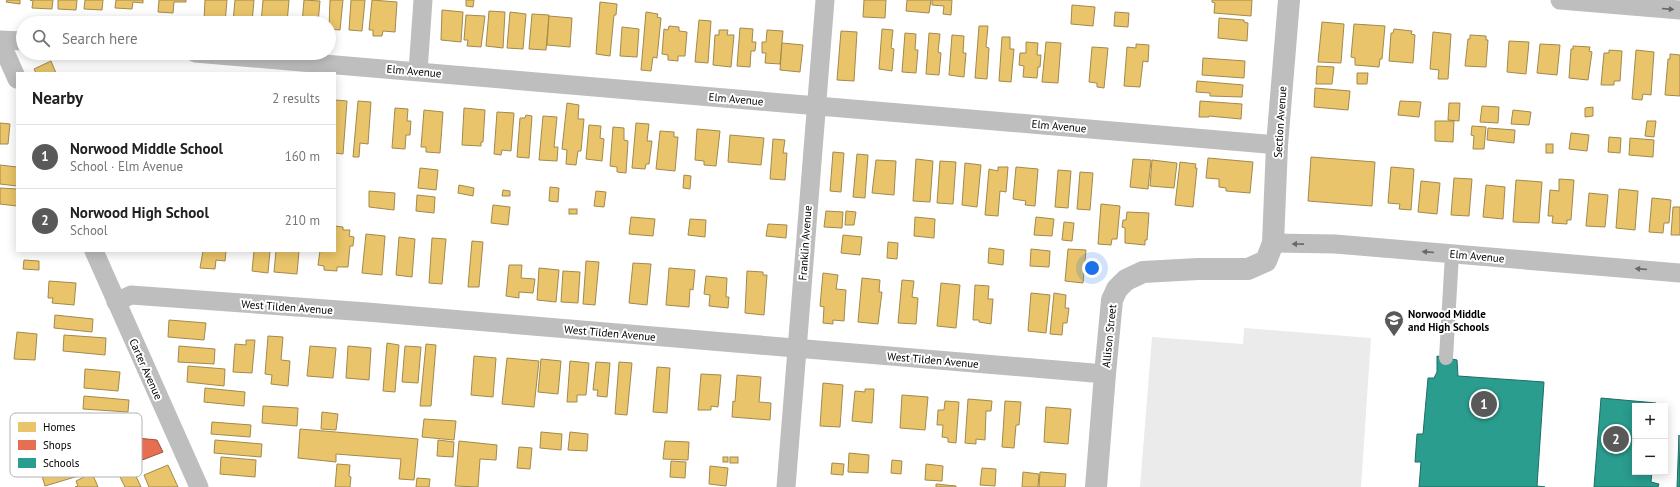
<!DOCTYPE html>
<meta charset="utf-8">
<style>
body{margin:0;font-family:"PT Sans",sans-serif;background:#f2f2f2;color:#222}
.controls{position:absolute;right:12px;bottom:12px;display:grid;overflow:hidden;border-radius:0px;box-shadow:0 2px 10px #0003}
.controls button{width:36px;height:36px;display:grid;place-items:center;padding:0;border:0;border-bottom:1px solid #e0e0e0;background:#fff;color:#222;font:20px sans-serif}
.you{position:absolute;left:1092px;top:268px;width:14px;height:14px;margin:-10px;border:3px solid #fff;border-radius:50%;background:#1a73e8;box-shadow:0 0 0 6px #1a73e833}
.badge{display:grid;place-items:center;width:26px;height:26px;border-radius:50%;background:#595959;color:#fff;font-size:13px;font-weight:700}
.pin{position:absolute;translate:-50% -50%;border:2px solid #fff;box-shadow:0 1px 4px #0006}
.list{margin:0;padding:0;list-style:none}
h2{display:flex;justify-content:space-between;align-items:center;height:52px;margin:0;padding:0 16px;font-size:17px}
h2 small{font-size:13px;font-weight:400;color:#767676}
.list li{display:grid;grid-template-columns:26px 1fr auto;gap:12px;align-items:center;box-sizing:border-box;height:64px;padding:0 16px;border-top:1px solid #e0e0e0}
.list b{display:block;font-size:15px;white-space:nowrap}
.list p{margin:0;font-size:13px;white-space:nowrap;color:#767676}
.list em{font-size:13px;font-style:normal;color:#767676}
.icon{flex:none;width:22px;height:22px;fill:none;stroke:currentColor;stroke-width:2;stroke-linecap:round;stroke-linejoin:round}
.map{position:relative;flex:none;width:1680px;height:487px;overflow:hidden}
.search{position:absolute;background:#fff;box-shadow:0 2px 10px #0003;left:16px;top:16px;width:320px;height:44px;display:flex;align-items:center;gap:10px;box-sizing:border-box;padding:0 14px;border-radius:22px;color:#767676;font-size:15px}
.panel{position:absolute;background:#fff;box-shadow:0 2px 10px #0003;left:16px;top:72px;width:320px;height:180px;border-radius:0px}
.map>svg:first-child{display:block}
.green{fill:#ebebeb}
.homes{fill:#e9c46a;stroke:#a3894a}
.shops{fill:#e76f51;stroke:#a24e39}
.schools{fill:#2a9d8f;stroke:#1d6e64}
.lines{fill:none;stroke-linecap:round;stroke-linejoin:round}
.pedestrian{stroke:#bebebe;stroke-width:14}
.minor{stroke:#bebebe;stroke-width:19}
.tertiary{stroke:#bebebe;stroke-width:22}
.oneway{fill:#686868}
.labels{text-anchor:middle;stroke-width:4;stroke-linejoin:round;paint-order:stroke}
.street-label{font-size:11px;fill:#000;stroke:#fff}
.poi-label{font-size:11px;font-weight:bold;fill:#000;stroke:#fff;text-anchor:start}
.key{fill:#fff;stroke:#b2b2b2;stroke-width:1}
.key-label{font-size:11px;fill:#000}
</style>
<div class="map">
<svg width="1680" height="487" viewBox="0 0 1680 487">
<rect width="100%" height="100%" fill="#fff"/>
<!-- green -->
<path class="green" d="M1244 328 1371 338 1361 487H1140L1152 337 1243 344Z"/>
<!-- homes -->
<g class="homes">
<path d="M7 0H20V4L6 2Z"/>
<path d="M30 0H53L52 9 32 8 33 1Z"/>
<path d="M58 0H77L76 10 58 9Z"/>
<path d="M85 0H103L102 10 84 9Z"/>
<path d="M116 0H143V3L133 2 132 9 115 8Z"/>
<path d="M159 0H186V2H174L173 13 158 12Z"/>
<path d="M205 0H227L225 23 204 21Z"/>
<path d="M235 0H254L252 23 233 22Z"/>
<path d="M263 0H289L287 23H261Z"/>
<path d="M304 0 320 1 318 23H302Z"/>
<path d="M330 0H343L340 30 329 29Z"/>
<path d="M351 0H365L362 31 349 30Z"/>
<path d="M372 0 397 2 395 32 383 31 382 36H373V30H369Z"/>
<path d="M466 0H474L473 7 466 6Z"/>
<path d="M864 0H886L885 18 863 17Z"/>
<path d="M907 0H931L929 13 906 11Z"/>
<path d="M932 0H952L951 15 943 14 944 6 932 5Z"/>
<path d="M1212 0H1252L1251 16 1214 13 1215 3 1212 2Z"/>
<path d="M600 2 617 4 616 15H614L610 56 596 54Z"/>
<path d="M1072 5 1095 7 1093 26 1071 24Z"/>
<path d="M442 10 463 12 461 42 441 40Z"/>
<path d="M489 11 505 12 503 48 486 46Z"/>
<path d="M510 12 526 14 523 49 507 48Z"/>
<path d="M646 12 658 14 657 17 661 18 657 58 653 57 651 71 641 70Z"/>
<path d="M1115 12 1129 13 1128 27 1114 26Z"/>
<path d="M532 14 549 15 546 50 529 49Z"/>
<path d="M466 15 485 16 481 47 467 46 468 40H464Z"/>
<path d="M549 16 572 18 570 47 547 45Z"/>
<path d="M1219 18 1244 20V22L1248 23 1247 41 1218 38Z"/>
<path d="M699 20 711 21 708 63 695 62Z"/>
<path d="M1322 22 1344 24 1341 63 1318 62Z"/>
<path d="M1354 24 1385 26 1382 59H1380L1379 67 1355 65V58L1351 57Z"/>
<path d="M669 26 679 27V31L687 32 685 56H678V61L668 60V55L662 54 664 29 668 30Z"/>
<path d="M979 26H988L986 47 989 48 987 79 975 78Z"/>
<path d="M622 27 639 29 637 57 620 56Z"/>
<path d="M740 28 753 29 752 42H756L755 51H751L750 67 737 66Z"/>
<path d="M882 29 893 30 891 48 894 49 892 71 879 69Z"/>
<path d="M1394 29 1412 31 1411 34 1415 35 1413 63 1389 61 1391 33H1393Z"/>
<path d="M719 30H728L727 35H734L731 67 713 65 715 35H719Z"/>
<path d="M767 30 783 31 780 64 765 63 766 53H762V42H766Z"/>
<path d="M841 31 857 32 854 81 837 80Z"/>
<path d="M1433 32 1451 34 1448 79H1438L1439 70 1430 69Z"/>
<path d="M905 33 916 34 915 50H918L916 73 902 72Z"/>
<path d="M929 33 940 34 938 52 941 53 939 75 926 74Z"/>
<path d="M952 35 964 36 963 53H966L964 77 949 75Z"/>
<path d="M1470 35 1486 36V40H1488L1486 67 1465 66 1468 39H1470Z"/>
<path d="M1002 37H1010V49H1014L1011 82 999 81Z"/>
<path d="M1509 41 1529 42 1526 74 1507 72Z"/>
<path d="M1026 42 1038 43 1037 55H1041L1040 67H1038L1037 78 1023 77 1024 66 1019 65 1020 53H1026Z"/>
<path d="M1046 42 1061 43 1058 83 1042 82Z"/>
<path d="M782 43 803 45 800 72 780 70Z"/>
<path d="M1136 44 1149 45 1148 62 1143 61 1140 87 1124 86 1127 47 1136 48Z"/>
<path d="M1540 44 1560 45 1557 75 1537 73Z"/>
<path d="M1573 46 1590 47 1589 51 1592 52 1588 80 1569 78 1571 49H1573Z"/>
<path d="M1092 47 1108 48 1104 88 1097 87V83L1089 82Z"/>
<path d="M1609 50 1622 51 1620 81H1614V85H1601L1604 53H1609Z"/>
<path d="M1636 50 1654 52 1651 95 1643 94 1642 100 1632 99Z"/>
<path d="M1670 54 1680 55V96L1665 95 1668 59H1670Z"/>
<path d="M1203 58 1245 61 1244 78 1202 75Z"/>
<path d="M51 61 56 73H36L34 69Z"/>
<path d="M1317 66 1334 67 1332 84H1316Z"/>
<path d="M1357 73H1368L1367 84H1357Z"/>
<path d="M1197 81 1243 85 1242 97 1210 96V93L1196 92Z"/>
<path d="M1315 88 1350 91 1348 110 1314 107Z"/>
<path d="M335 100 347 101 343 154 335 153Z"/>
<path d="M358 101 371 102 368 144 360 143 359 157H353Z"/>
<path d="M1200 101 1242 104 1241 119 1209 116V117H1199Z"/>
<path d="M1400 101 1421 102 1419 117 1398 115Z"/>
<path d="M567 103 579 105 578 119H584L581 151H578L576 165 566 164 567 150 562 149Z"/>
<path d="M1449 103H1460L1459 121 1448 120Z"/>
<path d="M1482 106 1499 107 1498 123 1480 122Z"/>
<path d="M1593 107V116L1585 117V108Z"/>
<path d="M395 108 408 109 407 121H411L410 135H406L405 149 392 148Z"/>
<path d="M464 108 485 110 483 142H481V146L462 145Z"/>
<path d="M424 110 443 112 440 153 426 152V147H421Z"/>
<path d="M1513 110 1531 112 1529 125 1511 124Z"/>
<path d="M497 112 514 113 511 151 502 150 501 155 494 154Z"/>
<path d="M526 115 532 116 529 158 517 157 520 118H525Z"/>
<path d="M543 116 557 117 554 147H558L557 161 539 160Z"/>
<path d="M1435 121H1454L1453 142 1435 141Z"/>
<path d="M1647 121H1656L1654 137 1645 136Z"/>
<path d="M0 123 10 124 8 144H0Z"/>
<path d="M636 123 649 124 647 141H652L649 164H646L645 169 632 168Z"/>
<path d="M589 125 601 126 600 138 604 139 602 161 586 159Z"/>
<path d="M1472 126 1486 127 1484 149H1473L1474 136 1471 135Z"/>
<path d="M613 127 624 128V140L628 141 626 173 617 172V167L610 166Z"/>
<path d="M1488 128 1515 130 1514 143 1487 140Z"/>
<path d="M697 129 720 131 716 166 704 165V161L695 160Z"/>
<path d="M660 131 674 132V137H678L675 171 656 169Z"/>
<path d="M1571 133 1589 135 1587 151 1569 149Z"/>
<path d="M730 135 764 138 761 165 728 162Z"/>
<path d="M1609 137 1621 138 1620 153 1608 152Z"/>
<path d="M1630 138 1654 140 1653 157 1629 155Z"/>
<path d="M773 139 785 140 783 153H787L785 180 770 179Z"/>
<rect x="1546" y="144" width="7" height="9"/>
<path d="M833 152 844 153 841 192 830 191Z"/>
<path d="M857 154 868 155 865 198 853 197Z"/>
<path d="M1311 157 1375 162 1372 206 1308 201Z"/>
<path d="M1208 158 1253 162 1250 193 1226 191V188L1219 187V179L1206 178Z"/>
<path d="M916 159 933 161 930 202 913 201Z"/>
<path d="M1133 159 1151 160 1148 189 1130 187Z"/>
<path d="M876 160 896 161 894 195 872 193Z"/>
<path d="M1152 160 1177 163 1174 188 1150 186Z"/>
<path d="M940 161 956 162 953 204 937 203Z"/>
<path d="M1180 162 1196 164 1195 168H1197L1193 207 1175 205Z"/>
<path d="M965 163 981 165 977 207 962 205Z"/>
<path d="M0 165 17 167V186L0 184Z"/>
<path d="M998 167H1008L1006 192 1000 191 998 216 985 215 989 169 998 171Z"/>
<path d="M1016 167 1038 169 1035 206 1025 205 1026 201 1013 199Z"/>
<path d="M1391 167 1414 169 1411 210 1399 209 1400 204 1388 203Z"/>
<path d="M420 168 438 170 436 190 418 188Z"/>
<path d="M1058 170 1071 171 1068 208 1055 207Z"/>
<path d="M1080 172 1093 173 1090 210 1077 209Z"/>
<path d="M684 175 691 176 690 189 683 188Z"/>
<path d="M1454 178 1472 179 1469 216 1451 215Z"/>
<path d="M1559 179 1574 180 1571 220H1567V224L1552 223 1553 216H1548L1550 190 1559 191Z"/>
<path d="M1516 180 1542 182 1539 223 1513 222Z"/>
<path d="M1421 181 1440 183 1437 214 1418 212Z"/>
<path d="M459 185 474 188 473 196 458 193Z"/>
<path d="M1486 185 1505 187 1503 219 1483 217Z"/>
<path d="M550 187 559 188 558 202 549 201Z"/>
<path d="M0 188 17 189V206L0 204Z"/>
<path d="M1619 189 1638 191 1635 230 1616 228Z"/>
<path d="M503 190 510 191V196H502Z"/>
<path d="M369 191 395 193 394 210 369 207Z"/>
<path d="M596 191 606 192 604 207 594 206Z"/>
<path d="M1589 193 1608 195 1605 227 1586 226Z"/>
<path d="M417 195 435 197 434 213 416 211Z"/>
<path d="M1652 198 1671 200 1669 223H1664L1663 233 1649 232Z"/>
<path d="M1101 204 1120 206 1117 239H1112L1111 245 1098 244Z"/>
<path d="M493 205 510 207 508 225 491 223Z"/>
<path d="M1673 207H1680V235H1671Z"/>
<rect x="569" y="209" width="8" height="5"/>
<path d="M826 211 843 212 842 228 824 227Z"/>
<path d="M846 211 856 212 854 225H845Z"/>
<path d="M1127 212 1149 213 1147 240H1145V245L1125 243V228L1122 227 1123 220H1126Z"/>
<path d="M631 217 655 219 653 236 629 234Z"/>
<path d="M915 217 935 219 934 238 914 236Z"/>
<path d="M1036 217 1054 219 1052 236 1034 235Z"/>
<path d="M690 219 706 220 705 237 688 235Z"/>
<path d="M1064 222 1074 223 1072 241 1062 240Z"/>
<path d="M768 224 787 225 786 238 766 236Z"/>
<path d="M335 226 343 227V230H350L349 236 354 237 353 246H350L348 267H337V271L324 270V266L318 265 320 251H335Z"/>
<path d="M366 234 385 236 382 275 362 273Z"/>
<path d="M843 235 862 237 860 255 841 253Z"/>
<path d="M399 237 415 239 412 277 396 275Z"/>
<path d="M432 238 446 239 442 284 429 283Z"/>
<path d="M472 241 483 242 479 287H468Z"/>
<path d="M888 242 898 243 897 259 887 258Z"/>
<path d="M989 248 1004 250 1003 265 988 263Z"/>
<path d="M1031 249 1050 251 1049 267 1030 266Z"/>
<path d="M1068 249 1086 250 1083 283 1065 281Z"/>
<path d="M203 251H226L225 261 216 260 215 269 200 268Z"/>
<path d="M254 251H270L268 273 252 271Z"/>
<path d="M276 251H299L297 274 274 272Z"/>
<path d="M24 260 39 261V270L23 269Z"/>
<path d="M586 261 599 262 595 305 583 304Z"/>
<path d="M633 263 651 264 647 305 629 303Z"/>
<path d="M509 265H522L521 278 535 279 533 293 519 292V298L506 296Z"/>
<path d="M539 268 559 270 556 302 537 300Z"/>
<path d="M669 268 695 270 693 290 690 289 689 307 666 305Z"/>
<path d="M563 271 580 272 578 303 561 302Z"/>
<path d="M747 271 763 272V275H767L764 315 745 313Z"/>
<path d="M823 273 838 275 836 289 846 290 844 321 833 320V324L823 323 824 307 820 306Z"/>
<path d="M706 276 727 278 726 297H729L728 308 709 306 710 295 704 294Z"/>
<path d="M862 278 880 280 879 292H882L878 324 858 322Z"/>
<path d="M902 280 914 281 912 297 918 298 916 324 898 323Z"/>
<path d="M49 281 76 283 74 305 52 303 53 298H48Z"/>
<path d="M941 283 960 285 956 328 937 326Z"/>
<path d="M975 285 989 286 988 299H993L991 324 979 322V320H973Z"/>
<path d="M1031 293 1050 295 1046 333 1028 331Z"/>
<path d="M1054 293 1066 295 1065 308H1069L1067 323H1063L1062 335 1050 334Z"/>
<path d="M55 315 93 319 92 332 54 328Z"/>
<path d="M169 320 206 323 204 340 168 337Z"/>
<path d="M17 332 37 334 35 360 14 359Z"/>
<path d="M64 335 106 338 105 355 63 351Z"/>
<path d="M268 336 283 337 281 360 290 361 288 386 271 384 272 375 265 374Z"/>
<path d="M246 340H255L252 373 233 372 235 344 246 345Z"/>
<path d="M387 343 399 345 395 392 383 391Z"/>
<path d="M426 344 436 345 431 406H420Z"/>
<path d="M179 346 215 349 214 364 178 362Z"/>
<path d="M310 346 336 348 333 378 307 376Z"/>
<path d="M348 346 371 348 369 380 346 378Z"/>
<path d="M405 346 421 347 418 383 402 382Z"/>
<path d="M474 356 496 358 493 397 471 395Z"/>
<path d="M507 358 539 361 534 407 502 404Z"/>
<path d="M541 359 561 361 558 394 538 392Z"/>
<path d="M570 361 589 363 586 395H577V402H567Z"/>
<path d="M596 362 610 363 607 397 597 396 598 390H593Z"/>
<path d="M619 362 632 363 627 415 615 414Z"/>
<path d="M188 366 225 369 224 386 187 382Z"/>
<path d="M657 367 670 368 667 413 653 412Z"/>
<path d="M85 369 120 372 118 391 84 388Z"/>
<path d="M701 374 721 375 718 407 711 406V410H698Z"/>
<path d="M737 375 761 377 759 402 771 403 770 420 732 417 733 401 735 402Z"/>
<path d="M823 383 843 385 840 427 820 426Z"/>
<path d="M205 388 245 392 244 406 204 402Z"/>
<path d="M865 389H874L872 423 852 421 855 391 865 392Z"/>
<path d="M902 395 928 397 925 430 900 428Z"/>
<path d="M84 396 129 400 128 412 83 409Z"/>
<path d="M968 399 992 401 991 411H986L985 440 976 439V444L965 443Z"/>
<path d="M945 401 959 402 956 443 948 442V438L942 437 943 425H937L938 410H944Z"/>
<path d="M1005 401 1021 402 1019 425H1016L1014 448 1002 447Z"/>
<path d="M263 406 298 408 297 426 262 423Z"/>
<path d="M1046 407 1071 409 1068 444 1044 442Z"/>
<path d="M322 412 338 414 336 430 321 429Z"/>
<path d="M424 419 456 421 454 440 422 437Z"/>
<path d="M212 422 251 425 250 437 211 434Z"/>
<path d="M300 429 418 439 414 480 399 479 401 459 336 454V462L298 458Z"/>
<path d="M541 432 562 434 561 450 540 448Z"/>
<path d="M570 432 588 434 587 451 568 450Z"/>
<path d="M71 436 85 474 45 486 33 446Z"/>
<path d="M215 440 262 444 261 457 214 453Z"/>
<path d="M438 440 454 442 453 457 437 456Z"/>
<path d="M459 441 497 445 496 460 480 459 478 487 455 486Z"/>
<path d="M665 441 689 442 688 460 663 459Z"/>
<path d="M519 447 532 448 530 469 517 468Z"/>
<path d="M849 453 869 455 868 473 848 472Z"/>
<path d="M221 457 256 460 255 477 220 474Z"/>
<rect x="723" y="457" width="5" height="5"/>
<rect x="730" y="457" width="8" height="6"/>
<path d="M892 460 902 461 901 474 891 473Z"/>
<path d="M671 461 686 462 685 478 670 477Z"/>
<path d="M832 463 844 464 843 475 831 474Z"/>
<path d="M131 464 135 474 141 487H125L117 471Z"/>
<path d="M337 464 350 465 349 476 351 477 350 487H335Z"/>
<path d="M926 464 943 466 942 481 925 480Z"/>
<path d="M168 465 178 487H149L144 475Z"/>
<path d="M710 466 728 468 726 486 709 484Z"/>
<path d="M982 468 996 469 995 486 980 485Z"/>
<path d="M1023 472 1039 474 1038 487H1022Z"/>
<path d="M1040 472 1066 474 1065 487H1039Z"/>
<path d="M92 473 98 487H75L78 486 76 481Z"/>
<path d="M417 478 430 479 429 487H416Z"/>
<path d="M936 484 956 486V487H936Z"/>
</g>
<!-- shops -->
<path class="shops" d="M127 437 157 440 163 452 137 462Z"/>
<!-- schools -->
<g class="schools">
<path d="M1437 356 1457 360 1458 376 1544 382 1537 486 1545 487H1419L1421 462H1415L1417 434H1423L1428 378H1434L1437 372Z"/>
<path d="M1601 398 1656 403V406H1635V472H1652L1651 482 1659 484 1658 487H1594Z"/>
<path d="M1679 435 1680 487H1677Z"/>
</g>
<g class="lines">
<!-- pedestrian -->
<path class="pedestrian" d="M1446 358 1452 254"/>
<!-- minor -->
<g class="minor">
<path d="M1560 0 1680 10"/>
<path d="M0 40 23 41"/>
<path d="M0 41 17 79"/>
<path d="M195 53 1277 145"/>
<path d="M418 71 423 0"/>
<path d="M1273 243 1335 244 1680 273"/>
<path d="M94 251 199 487"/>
<path d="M116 302 131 295 367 312 1105 374"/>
<path d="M786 487 825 0"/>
</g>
<!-- tertiary -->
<path class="tertiary" d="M1096 487 1105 374 1112 300 1117 289 1126 280 1143 272 1198 269H1248L1266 261 1273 243 1277 145 1289 0"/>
</g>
<!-- one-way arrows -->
<defs><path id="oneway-solid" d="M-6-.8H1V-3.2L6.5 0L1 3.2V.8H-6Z"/></defs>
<g class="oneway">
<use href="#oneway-solid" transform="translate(1668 9) rotate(5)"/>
<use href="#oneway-solid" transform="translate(1298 244) rotate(-179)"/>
<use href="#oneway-solid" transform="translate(1428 252) rotate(-175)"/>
<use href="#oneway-solid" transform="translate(1641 269) rotate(-175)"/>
</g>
<!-- icons -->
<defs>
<g id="school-pin" transform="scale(1)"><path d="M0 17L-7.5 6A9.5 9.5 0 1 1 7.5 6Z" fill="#595959" stroke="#fff"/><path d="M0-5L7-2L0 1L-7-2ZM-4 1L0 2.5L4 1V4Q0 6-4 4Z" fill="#fff"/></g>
</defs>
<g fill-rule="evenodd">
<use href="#school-pin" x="1394" y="320"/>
</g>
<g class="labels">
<!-- street labels -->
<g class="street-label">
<text transform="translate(414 71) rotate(5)" y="4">Elm Avenue</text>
<text transform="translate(736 99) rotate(5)" y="4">Elm Avenue</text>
<text transform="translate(1280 122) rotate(-86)" y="4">Section Avenue</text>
<text transform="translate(1059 126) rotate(5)" y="4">Elm Avenue</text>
<text transform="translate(805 243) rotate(-86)" y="4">Franklin Avenue</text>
<text transform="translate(1477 256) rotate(5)" y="4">Elm Avenue</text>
<text transform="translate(287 307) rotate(4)" y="4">West Tilden Avenue</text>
<text transform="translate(610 333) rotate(5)" y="4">West Tilden Avenue</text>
<text transform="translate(1109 336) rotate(-84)" y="4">Allison Street</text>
<text transform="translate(933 360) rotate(5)" y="4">West Tilden Avenue</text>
<text transform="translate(146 369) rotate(66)" y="4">Carter Avenue</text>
</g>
<!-- poi labels -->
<g class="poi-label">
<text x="1408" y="318">Norwood Middle<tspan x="1408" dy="13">and High Schools</tspan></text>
</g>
</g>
<!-- legend -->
<rect x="10" y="413" width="132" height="64" rx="6" class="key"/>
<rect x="18" y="422" width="18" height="10" fill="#e9c46a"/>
<rect x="18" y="440" width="18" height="10" fill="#e76f51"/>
<rect x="18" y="458" width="18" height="10" fill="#2a9d8f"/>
<g class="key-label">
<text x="43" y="431">Homes</text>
<text x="43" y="449">Shops</text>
<text x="43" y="467">Schools</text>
</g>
</svg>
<div class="controls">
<button>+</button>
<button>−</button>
</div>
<div class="you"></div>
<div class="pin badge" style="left:1484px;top:404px">1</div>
<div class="pin badge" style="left:1616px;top:439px">2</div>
<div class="search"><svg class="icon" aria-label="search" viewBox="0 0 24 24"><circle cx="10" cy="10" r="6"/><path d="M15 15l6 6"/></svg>Search here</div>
<section class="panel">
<h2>Nearby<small>2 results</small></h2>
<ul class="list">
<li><span class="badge">1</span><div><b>Norwood Middle School</b><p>School · Elm Avenue</p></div><em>160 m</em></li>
<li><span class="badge">2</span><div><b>Norwood High School</b><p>School</p></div><em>210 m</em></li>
</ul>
</section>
</div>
